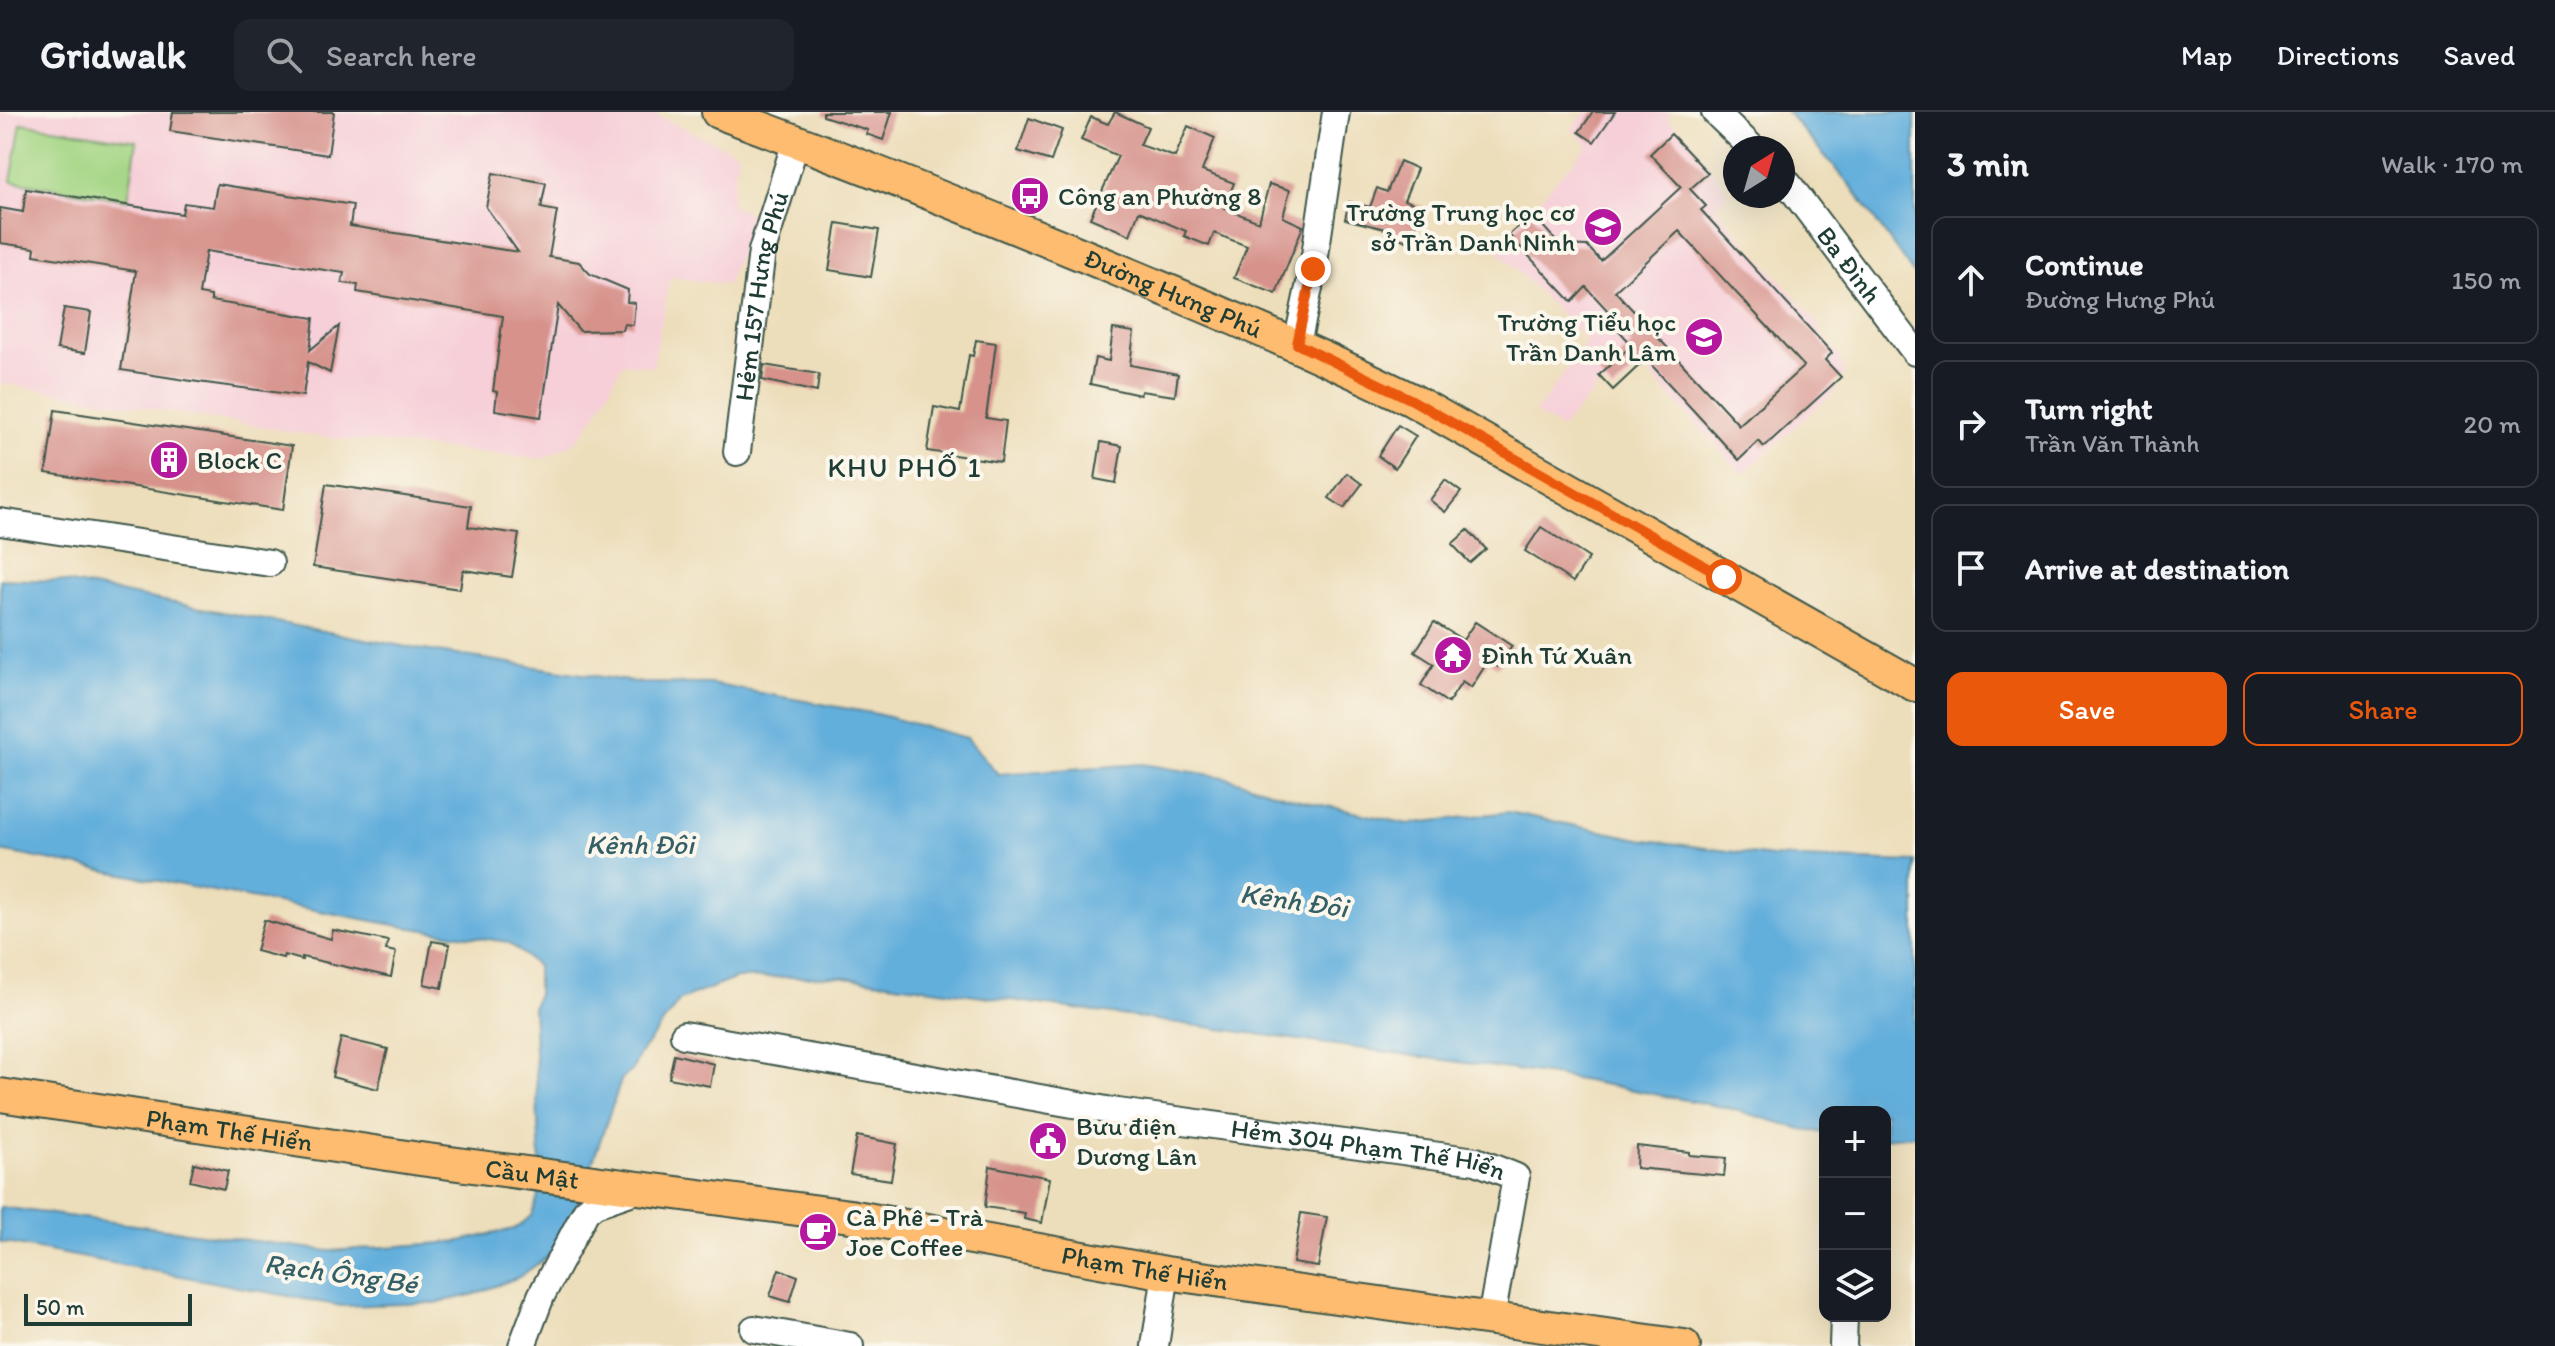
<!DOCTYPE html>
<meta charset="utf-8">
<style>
body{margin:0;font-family:Itim,sans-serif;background:#20242c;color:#f1f3f6}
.controls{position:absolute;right:24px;bottom:24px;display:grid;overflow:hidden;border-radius:16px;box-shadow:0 8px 32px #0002}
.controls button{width:72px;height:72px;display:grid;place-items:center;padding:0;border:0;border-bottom:2px solid #363941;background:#171b24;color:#f1f3f6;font:40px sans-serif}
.compass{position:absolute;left:1723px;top:24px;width:72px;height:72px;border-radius:50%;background:#171b24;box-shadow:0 8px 32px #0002;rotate:37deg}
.scale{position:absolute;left:24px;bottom:20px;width:168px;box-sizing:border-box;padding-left:8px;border:4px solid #1f3d34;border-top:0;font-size:22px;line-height:28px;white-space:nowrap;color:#1f3d34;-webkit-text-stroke:6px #fbf7ec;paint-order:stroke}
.stop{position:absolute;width:24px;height:24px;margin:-18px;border:6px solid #ea580c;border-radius:50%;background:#fff}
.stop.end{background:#ea580c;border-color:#fff;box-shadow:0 2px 8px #0008}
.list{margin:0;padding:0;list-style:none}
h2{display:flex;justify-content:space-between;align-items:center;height:104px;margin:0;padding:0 32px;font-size:34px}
h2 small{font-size:26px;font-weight:400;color:#9ea1a6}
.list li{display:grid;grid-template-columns:52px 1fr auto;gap:24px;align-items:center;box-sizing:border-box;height:128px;margin:0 16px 16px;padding:0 16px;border:2px solid #363941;border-radius:16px}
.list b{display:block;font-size:30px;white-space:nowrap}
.list p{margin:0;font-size:26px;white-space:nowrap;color:#9ea1a6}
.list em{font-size:26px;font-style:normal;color:#9ea1a6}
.actions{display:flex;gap:16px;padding:24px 32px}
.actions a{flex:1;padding:18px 0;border:2px solid #ea580c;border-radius:16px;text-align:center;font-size:28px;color:#ea580c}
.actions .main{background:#ea580c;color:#fff}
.icon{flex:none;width:44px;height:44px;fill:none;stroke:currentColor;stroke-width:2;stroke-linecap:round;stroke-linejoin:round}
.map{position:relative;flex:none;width:1915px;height:1234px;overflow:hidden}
header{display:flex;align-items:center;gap:48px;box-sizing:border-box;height:112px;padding:0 40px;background:#171b24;border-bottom:2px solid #363941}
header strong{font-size:38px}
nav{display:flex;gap:44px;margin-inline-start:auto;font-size:28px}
.search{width:560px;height:72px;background:#20242c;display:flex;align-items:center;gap:20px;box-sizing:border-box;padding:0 28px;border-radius:16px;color:#9ea1a6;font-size:30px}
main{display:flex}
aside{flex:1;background:#171b24}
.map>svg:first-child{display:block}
.built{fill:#f6cfd8}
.green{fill:#a5d685;stroke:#628a5c;stroke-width:2}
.water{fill:#64afdc;stroke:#427688;stroke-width:2}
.building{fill:#d6928b;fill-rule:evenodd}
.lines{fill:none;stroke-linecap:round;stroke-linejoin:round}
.minor-casing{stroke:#3e5548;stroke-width:30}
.major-casing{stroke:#3e5548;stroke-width:36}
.minor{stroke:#fff;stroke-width:26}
.major{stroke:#fdbc6f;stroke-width:32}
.route{stroke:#ea580c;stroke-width:10}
.labels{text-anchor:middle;stroke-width:8;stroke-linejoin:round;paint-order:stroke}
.poi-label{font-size:26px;fill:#1f3d34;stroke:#fbf7ec;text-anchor:start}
.street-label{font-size:26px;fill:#1f3d34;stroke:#fbf7ec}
.neighbourhood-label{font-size:28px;letter-spacing:2px;fill:#1f3d34;stroke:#fbf7ec}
.water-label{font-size:28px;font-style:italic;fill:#345f66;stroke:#fbf7ec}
</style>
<header>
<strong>Gridwalk</strong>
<div class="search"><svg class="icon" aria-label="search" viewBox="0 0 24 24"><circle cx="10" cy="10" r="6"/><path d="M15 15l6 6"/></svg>Search here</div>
<nav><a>Map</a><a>Directions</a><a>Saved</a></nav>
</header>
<main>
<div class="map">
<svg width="1915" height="1234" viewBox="0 0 1915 1234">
<rect width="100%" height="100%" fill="#fbf7ec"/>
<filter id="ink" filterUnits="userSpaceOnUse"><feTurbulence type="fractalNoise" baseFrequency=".0125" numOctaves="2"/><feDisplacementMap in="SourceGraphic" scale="16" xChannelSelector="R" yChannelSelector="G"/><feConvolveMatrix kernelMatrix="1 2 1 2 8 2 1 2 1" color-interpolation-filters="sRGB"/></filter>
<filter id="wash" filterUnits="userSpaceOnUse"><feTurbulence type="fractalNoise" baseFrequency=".006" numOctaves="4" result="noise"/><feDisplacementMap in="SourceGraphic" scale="32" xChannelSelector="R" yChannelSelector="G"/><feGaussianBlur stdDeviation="1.8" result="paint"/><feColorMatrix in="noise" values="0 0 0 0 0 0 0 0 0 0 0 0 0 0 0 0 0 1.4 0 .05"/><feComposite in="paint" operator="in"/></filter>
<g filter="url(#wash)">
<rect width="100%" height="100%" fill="#eddebb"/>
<!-- built -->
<g class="built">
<path d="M0 0H649L738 41 731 93 754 103 727 173 670 165 653 255 623 251 596 303 577 329 543 347 321 325 0 271Z"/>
<path d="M1586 0H1672L1667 7 1689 26 1728 82 1715 95 1819 212 1818 218 1838 242 1845 262 1833 273 1837 278 1743 362 1642 254 1613 280 1602 270 1561 317 1535 301 1587 229 1495 136 1588 33 1571 17Z"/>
</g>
<!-- green -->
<path class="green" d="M21 11 137 29 128 88 11 69Z"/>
<!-- water -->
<g class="water">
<path d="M1787 0H1915V164L1851 74Z"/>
<path d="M0 467 60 469 418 537 641 571 711 572 877 602 967 626 998 662 1143 652 1224 665 1296 687 1408 712 1508 700 1640 727 1772 745 1915 750V1023L1885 1026V1000H1825V1020L1809 1019 1728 996 1559 964 838 864 737 866 680 888 639 943 632 959 622 966 573 1106 550 1143 519 1165 472 1183 435 1191 341 1194 0 1130V1095L329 1139 456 1130 514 1117 532 1104 541 1074 533 895 537 883V854L508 830 405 815 0 739Z"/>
</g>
<g id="blocks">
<!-- building -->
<g class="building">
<path d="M173 0H334L328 43 170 19Z"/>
<path d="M823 0H892L883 28 866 22 868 18 823 4Z"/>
<path d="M1115 0 1148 15 1140 33 1175 45 1188 14 1215 26 1202 59 1234 71 1224 96 1259 110 1269 72 1290 78 1283 105 1303 114 1276 182 1234 166 1247 134 1214 121 1209 134 1184 124 1186 119 1139 99 1130 123 1090 106 1118 44 1081 28 1091 5 1108 12Z"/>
<path d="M1593 0H1615L1594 30 1579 20Z"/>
<path d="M1029 6 1062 18 1051 49 1018 39Z"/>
<path d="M1671 22 1708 61 1690 77 1706 94 1701 98 1832 241 1825 248 1841 265 1764 335 1759 329 1739 348 1646 247 1613 278 1599 263 1632 233 1606 204 1610 201 1586 175 1572 190 1509 123 1532 102 1560 133 1587 134 1601 149 1681 75 1650 42ZM1679 119 1804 254 1739 313 1615 179Z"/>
<path d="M1400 49 1417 57 1404 88 1424 95 1409 130 1391 123 1393 119 1345 107 1349 90 1370 95 1377 76 1387 80Z"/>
<path d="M493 61 546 71 541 96 557 99 549 145 579 150 590 162 628 178 627 190 635 191 633 213 624 212 622 218 580 219 558 193 541 305 495 298 497 280 493 279 503 204 357 180 358 173 342 171 344 161 206 139 199 182 211 184V189L314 206 310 238 339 214 330 261 308 250 303 284 198 270 121 258 136 159 34 143 35 136 0 131V96L23 100 26 77 182 102 184 91 213 95 217 72 353 93 350 114 518 140 486 95Z"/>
<path d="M837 111 879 118 871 165 829 158Z"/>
<path d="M64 196 91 200 85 241 57 237Z"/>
<path d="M1113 217 1134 220 1130 253 1178 262 1175 284 1141 279 1140 283 1090 272 1095 246 1109 249Z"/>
<path d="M976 228 996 231 986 306 1006 309 1001 350 927 339 934 295 960 300 969 243 973 244Z"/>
<path d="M764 253 819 262 817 280 762 268Z"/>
<path d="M55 298 292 334 283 398 46 361Z"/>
<path d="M1398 313 1416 324 1395 356 1378 344Z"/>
<path d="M1101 330 1122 334 1116 371 1095 367Z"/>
<path d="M1347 361 1362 372 1344 396 1329 386Z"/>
<path d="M1445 368 1461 380 1445 400 1430 388Z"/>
<path d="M326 372 471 394 468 415 519 422 512 465 463 458 460 477 313 455Z"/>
<path d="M1541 415 1589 446 1573 470 1525 439Z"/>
<path d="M1468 418 1486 437 1470 451 1452 432Z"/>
<path d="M1434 510 1463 528 1475 510 1512 534 1498 555 1488 549 1471 576 1462 570 1448 591 1421 573 1434 552 1415 540Z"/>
<path d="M264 808 331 827 333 818 388 829 386 838 396 840 391 865 302 845V848L284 843 283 846 256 839Z"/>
<path d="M432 829 450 832 442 876 424 872Z"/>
<path d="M341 926 388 937 378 977 332 965Z"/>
<path d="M674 942 714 952 710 974 669 966Z"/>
<path d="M857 1024 897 1032 891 1068 850 1062Z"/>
<path d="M1637 1034 1689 1040V1043L1726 1046 1724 1064 1636 1056Z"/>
<path d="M194 1051 228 1059 224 1077 190 1069Z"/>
<path d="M990 1054 1050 1066 1042 1111 1024 1107 1025 1101 985 1095Z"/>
<path d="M1301 1101 1327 1105 1318 1155 1293 1151Z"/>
<path d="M779 1157 798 1164 790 1190 770 1184Z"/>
</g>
</g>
</g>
<g filter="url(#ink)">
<use href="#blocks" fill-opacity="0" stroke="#3e5548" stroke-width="2"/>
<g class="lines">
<!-- minor casing -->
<g class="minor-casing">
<g id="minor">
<path d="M1715 0 1752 36"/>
<path id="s1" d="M1783 65 1915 240"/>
<path d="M1297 232 1313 157 1336 0"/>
<path id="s2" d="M737 340 762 139 796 29"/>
<path d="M0 410 270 451"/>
<path id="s3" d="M684 923 1118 1000 1476 1049 1516 1065 1491 1207"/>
<path d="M754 1217 850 1234"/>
<path d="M522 1234 541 1184 586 1099 595 1092 639 1077"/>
<path d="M1155 1234 1166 1161"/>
<path d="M1843 1234 1844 1204"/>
</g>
</g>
<!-- major casing -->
<g class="major-casing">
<g id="major">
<path id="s4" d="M718 0C841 45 963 94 1085 144 1195 190 1305 235 1412 288L1915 573"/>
<path id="s5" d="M0 983 420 1047 850 1104 1166 1161 1684 1234"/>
</g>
</g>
<!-- minor -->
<use href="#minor" class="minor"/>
<!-- major -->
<use href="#major" class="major"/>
</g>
</g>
<g class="lines" filter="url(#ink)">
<!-- route -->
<path class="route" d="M1313 157 1297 232 1412 288 1724 465"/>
</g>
<!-- icons -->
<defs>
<g id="bus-disc" transform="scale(2)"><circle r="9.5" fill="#b5179e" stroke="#fbf7ec"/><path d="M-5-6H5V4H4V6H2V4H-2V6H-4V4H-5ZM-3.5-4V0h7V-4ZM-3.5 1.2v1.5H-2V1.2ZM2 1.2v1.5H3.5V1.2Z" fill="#fff"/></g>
<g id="school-disc" transform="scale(2)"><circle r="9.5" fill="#b5179e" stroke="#fbf7ec"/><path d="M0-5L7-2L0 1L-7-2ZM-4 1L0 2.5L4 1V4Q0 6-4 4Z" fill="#fff"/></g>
<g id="building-disc" transform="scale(2)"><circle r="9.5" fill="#b5179e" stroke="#fbf7ec"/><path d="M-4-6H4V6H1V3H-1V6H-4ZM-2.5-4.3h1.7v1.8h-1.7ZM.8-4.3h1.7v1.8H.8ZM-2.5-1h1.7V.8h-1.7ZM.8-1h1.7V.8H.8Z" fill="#fff"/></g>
<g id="temple-disc" transform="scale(2)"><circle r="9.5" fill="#b5179e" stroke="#fbf7ec"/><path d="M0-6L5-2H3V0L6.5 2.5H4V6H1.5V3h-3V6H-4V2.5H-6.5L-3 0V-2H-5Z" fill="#fff"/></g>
<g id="civic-disc" transform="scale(2)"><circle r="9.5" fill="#b5179e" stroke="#fbf7ec"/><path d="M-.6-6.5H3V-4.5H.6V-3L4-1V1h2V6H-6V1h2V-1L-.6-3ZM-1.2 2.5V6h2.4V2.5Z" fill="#fff"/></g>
<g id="cafe-disc" transform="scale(2)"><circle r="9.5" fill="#b5179e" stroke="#fbf7ec"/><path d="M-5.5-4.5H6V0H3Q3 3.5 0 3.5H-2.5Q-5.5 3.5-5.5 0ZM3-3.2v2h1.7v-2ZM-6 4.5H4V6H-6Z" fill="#fff"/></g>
</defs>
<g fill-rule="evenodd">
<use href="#bus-disc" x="1030" y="84"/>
<use href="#school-disc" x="1603" y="115"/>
<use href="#school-disc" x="1704" y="225"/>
<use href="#building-disc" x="169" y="348"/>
<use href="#temple-disc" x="1453" y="543"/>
<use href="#civic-disc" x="1048" y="1029"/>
<use href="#cafe-disc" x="818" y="1120"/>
</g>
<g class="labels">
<!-- poi labels -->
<g class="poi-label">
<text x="1058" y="93">Công an Phường 8</text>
<text x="1575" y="109" text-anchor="end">Trường Trung học cơ<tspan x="1575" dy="30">sở Trần Danh Ninh</tspan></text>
<text x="1676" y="219" text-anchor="end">Trường Tiểu học<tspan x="1676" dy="30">Trần Danh Lâm</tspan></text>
<text x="197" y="357">Block C</text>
<text x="1481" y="552">Đình Tứ Xuân</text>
<text x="1076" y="1023">Bưu điện<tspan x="1076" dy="30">Dương Lân</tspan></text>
<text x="846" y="1114">Cà Phê - Trà<tspan x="846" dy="30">Joe Coffee</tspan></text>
</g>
<!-- street labels -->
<g class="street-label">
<text dy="9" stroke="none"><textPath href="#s1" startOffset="110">Ba Đình</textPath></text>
<text dy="9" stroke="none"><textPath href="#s4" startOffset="490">Đường Hưng Phú</textPath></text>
<text dy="9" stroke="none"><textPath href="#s2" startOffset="158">Hẻm 157 Hưng Phú</textPath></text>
<text dy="9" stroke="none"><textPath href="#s5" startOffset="232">Phạm Thế Hiển</textPath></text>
<text dy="9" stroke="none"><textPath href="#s3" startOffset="694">Hẻm 304 Phạm Thế Hiển</textPath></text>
<text dy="9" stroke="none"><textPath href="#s5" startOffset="538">Cầu Mật</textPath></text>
<text dy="9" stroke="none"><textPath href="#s5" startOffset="1158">Phạm Thế Hiển</textPath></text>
</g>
<!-- neighbourhood labels -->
<g class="neighbourhood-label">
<text x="905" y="365">KHU PHỐ 1</text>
</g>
<!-- water labels -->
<g class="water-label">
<text x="640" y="742">Kênh Đôi</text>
<text transform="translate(1294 788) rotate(8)" y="10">Kênh Đôi</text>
<text transform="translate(341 1161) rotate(8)" y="10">Rạch Ông Bé</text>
</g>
</g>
</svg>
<div class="controls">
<button>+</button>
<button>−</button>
<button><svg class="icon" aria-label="layers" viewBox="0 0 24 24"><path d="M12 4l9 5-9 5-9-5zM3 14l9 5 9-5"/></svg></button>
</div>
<svg class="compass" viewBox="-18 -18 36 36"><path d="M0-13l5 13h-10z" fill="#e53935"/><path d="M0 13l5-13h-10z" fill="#9ea1a6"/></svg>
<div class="scale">50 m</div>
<div class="stop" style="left:1724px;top:465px"></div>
<div class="stop end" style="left:1313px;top:157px"></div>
</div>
<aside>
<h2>3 min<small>Walk · 170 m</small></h2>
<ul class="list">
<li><svg class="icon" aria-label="ahead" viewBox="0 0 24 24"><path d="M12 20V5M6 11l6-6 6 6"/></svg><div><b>Continue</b><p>Đường Hưng Phú</p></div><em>150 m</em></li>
<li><svg class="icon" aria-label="right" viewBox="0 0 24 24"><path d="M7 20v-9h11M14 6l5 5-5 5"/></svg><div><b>Turn right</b><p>Trần Văn Thành</p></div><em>20 m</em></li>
<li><svg class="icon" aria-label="arrive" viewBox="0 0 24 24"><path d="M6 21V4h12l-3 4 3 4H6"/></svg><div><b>Arrive at destination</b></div></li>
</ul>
<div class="actions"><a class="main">Save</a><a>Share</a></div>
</aside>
</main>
